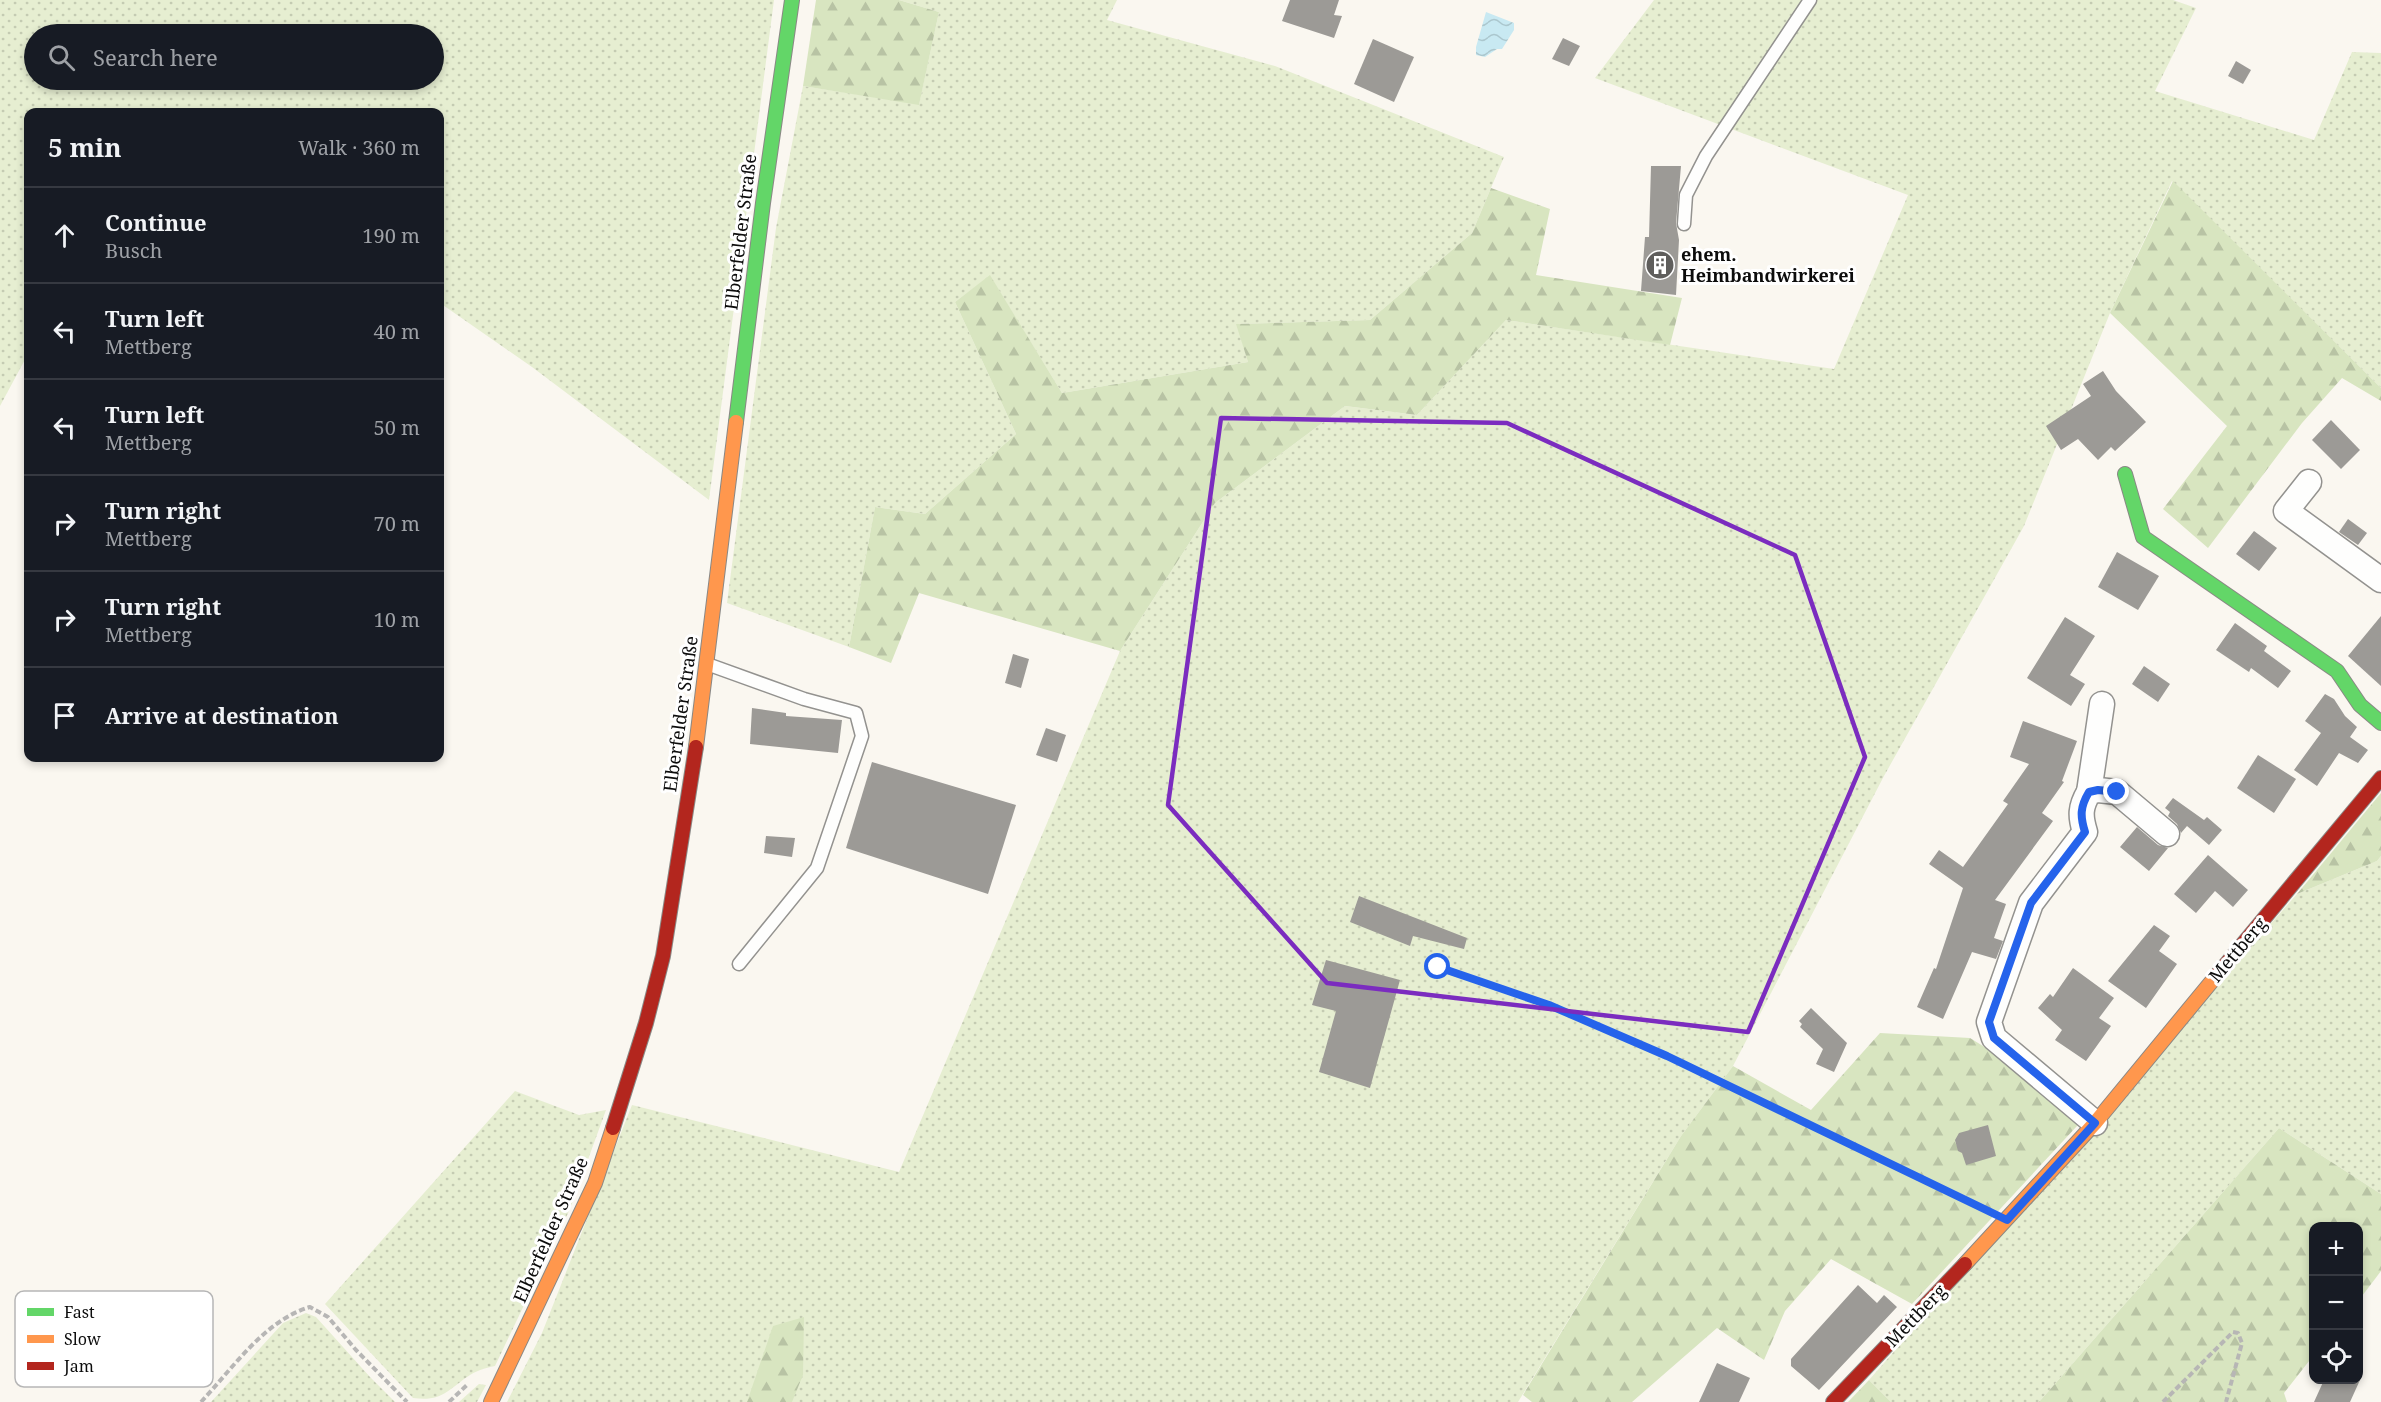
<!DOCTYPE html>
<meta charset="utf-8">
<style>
body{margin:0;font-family:"Noto Serif",serif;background:#242831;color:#f1f3f6}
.controls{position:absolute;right:18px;bottom:18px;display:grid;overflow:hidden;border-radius:12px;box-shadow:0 3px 9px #0003}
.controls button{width:54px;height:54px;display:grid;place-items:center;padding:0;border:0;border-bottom:2px solid #363941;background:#171b24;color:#f1f3f6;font:30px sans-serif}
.stop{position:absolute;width:18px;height:18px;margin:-14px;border:4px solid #2563eb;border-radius:50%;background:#fff}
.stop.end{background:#2563eb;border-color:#fff;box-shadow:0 2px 6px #0008}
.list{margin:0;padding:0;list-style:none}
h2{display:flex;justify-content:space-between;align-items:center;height:78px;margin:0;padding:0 24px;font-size:26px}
h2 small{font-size:20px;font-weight:400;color:#9ea1a6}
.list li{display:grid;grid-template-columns:39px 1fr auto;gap:18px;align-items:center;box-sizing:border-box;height:96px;padding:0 24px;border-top:2px solid #363941}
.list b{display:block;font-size:22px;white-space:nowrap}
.list p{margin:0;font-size:20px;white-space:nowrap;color:#9ea1a6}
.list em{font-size:20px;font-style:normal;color:#9ea1a6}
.icon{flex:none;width:33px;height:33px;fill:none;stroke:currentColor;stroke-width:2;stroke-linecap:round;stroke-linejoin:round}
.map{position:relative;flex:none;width:2381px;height:1402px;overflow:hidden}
.search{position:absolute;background:#171b24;box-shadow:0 3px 9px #0003;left:24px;top:24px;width:420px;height:66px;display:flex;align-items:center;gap:15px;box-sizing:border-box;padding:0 21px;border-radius:33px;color:#9ea1a6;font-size:22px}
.panel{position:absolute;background:#171b24;box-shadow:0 3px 9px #0003;left:24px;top:108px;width:420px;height:654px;border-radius:12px}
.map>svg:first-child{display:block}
.grass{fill:url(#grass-dots);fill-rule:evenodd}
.forest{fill:url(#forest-firs)}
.water{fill:url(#water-waves)}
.building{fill:#9c9a96}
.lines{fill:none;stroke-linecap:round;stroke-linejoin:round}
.lane-casing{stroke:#93928f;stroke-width:15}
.street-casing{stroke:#93928f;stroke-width:27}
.fast-casing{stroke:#8a8885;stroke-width:16}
.slow-casing{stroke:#8a8885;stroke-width:16}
.jam-casing{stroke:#8a8885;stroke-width:16}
.path{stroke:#b7b6b5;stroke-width:4;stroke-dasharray:6 3;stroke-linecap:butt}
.lane{stroke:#fefefd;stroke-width:12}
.street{stroke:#fefefd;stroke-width:24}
.fast{stroke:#63d668;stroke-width:14}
.slow{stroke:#ff974d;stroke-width:14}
.jam{stroke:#b3261e;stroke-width:14}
.route{stroke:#2563eb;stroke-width:8}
.marked{fill:none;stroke:#7b2cbf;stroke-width:4.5;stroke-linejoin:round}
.labels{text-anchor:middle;stroke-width:6;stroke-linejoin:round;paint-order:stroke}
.street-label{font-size:18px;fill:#0c0c0c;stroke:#fff}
.poi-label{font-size:18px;font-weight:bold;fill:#0c0c0c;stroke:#fff;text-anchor:start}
.key{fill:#fff;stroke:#b6b6b6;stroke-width:1.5}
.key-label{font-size:16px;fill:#0c0c0c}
</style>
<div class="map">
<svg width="2381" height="1402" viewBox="0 0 2381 1402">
<defs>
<pattern id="grass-dots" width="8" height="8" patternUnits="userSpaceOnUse" patternTransform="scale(1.5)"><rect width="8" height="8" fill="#e6eed1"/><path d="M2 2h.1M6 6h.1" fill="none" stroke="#c4cbb2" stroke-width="1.8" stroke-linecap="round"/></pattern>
<pattern id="forest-firs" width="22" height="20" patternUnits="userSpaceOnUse" patternTransform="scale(1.5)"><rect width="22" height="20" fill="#d8e5c0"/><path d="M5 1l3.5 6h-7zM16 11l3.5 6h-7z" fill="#b8c3a4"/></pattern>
<pattern id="water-waves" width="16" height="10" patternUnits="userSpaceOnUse" patternTransform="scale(1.5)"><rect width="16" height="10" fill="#c8e9f2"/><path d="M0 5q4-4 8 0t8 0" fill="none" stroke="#abc7ce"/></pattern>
</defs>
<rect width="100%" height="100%" fill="#faf7f0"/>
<!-- grass -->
<g class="grass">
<path d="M0 0H774L709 500 532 367 440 303V112H28V354L0 406ZM34 34H434V80H34Z"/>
<path d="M899 0H1117L1107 20 1275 66 1504 157 1472 233 1370 320 1237 324 1248 362 1062 393 990 276 955 302 1016 434 925 514 875 507 849 647 727 603 776 228 803 86 919 104 939 12Z"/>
<path d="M1654 0H2173L2196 8 2155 91 2314 140 2352 52 2381 53V388L2172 181 2110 313 2024 526 1884 776 1733 1066 1681 1136 1518 1402H507L542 1333 632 1105 899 1172 1120 651 1215 503 1345 406 1417 415 1506 320 1834 369 1908 195 1595 78Z"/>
<path d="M2381 856V1194L2279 1128 2039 1402H1891L1869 1380 2297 894 2377 861Z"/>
<path d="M515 1091 579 1115 606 1110 570 1209 495 1366C485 1368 475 1371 467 1377 448 1390 442 1402 413 1398L325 1304Z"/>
<path d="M306 1313 316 1317 370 1377 395 1402H211L283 1323Z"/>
<path d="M479 1384 486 1385 477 1402H459Z"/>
</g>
<!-- forest -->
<g class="forest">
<path d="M816 0H899L939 12 919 105 803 86Z"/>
<path d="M2173 181 2381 388V401L2342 378 2302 423 2208 548 2163 509 2227 426 2110 313Z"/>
<path d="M1491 188 1550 209 1536 275 1682 298 1670 345 1506 320 1417 415 1345 406 1215 503 1120 651 919 593 891 663 849 647 875 507 925 514 1016 434 955 302 990 275 1062 393 1248 362 1236 324 1370 320 1472 233Z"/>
<path d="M2381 793V856L2377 861 2297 894Z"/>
<path d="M1880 1033 1970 1038 2090 1112 1912 1304 1831 1259 1785 1311 1764 1360 1717 1328 1632 1402H1532L1523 1395 1681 1136 1733 1066 1811 1110Z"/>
<path d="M2279 1128 2381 1194V1271L2359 1300 2358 1226H2314L2313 1356 2284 1393 2287 1402H2039Z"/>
<path d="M804 1317 803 1375 792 1402H747L773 1326Z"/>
<path d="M1869 1380 1891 1402H1848Z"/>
</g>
<!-- water -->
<path class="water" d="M1486 12 1514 23V30L1502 49H1497L1485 57 1476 55V47Z"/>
<!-- building -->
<g class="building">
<path d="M1290 0H1339L1334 15 1342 16 1334 38 1282 21Z"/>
<path d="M1563 38 1580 46 1569 66 1552 59Z"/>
<path d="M1373 39 1414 57 1394 102 1354 84Z"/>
<path d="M2236 61 2251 70 2243 84 2228 76Z"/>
<path d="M1651 166H1681L1676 223 1679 240 1676 295 1641 291 1645 237H1649Z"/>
<path d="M2103 371 2116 391 2146 422 2115 451 2111 447 2098 460 2078 439 2061 450 2046 426 2091 396 2083 384Z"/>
<path d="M2331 420 2360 450 2341 469 2312 440Z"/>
<path d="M2348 519 2367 533 2358 545 2339 532Z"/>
<path d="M2254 531 2277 548 2259 571 2236 554Z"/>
<path d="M2117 552 2159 576 2138 610 2098 587Z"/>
<path d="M2381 616V686L2348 656Z"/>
<path d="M2065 617 2095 636 2070 675 2085 684 2071 706 2027 678Z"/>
<path d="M2235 623 2267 646 2264 651 2291 671 2278 688 2251 668 2249 672 2216 650Z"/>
<path d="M1013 654 1029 659 1021 688 1005 683Z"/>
<path d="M2144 666 2170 684 2158 702 2132 684Z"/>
<path d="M2325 694 2334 699 2345 716 2357 727 2350 737 2368 750 2358 763 2339 753 2317 786 2294 770 2321 733 2305 721Z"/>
<path d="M752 708 786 713V716L842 720 838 753 750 744Z"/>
<path d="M2023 721 2077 741 2062 781 2064 782 2042 813 2053 821 1995 900 2006 904 1994 938 2003 941 1996 959 1972 952 1943 1019 1917 1007 1934 968 1936 969 1963 888 1929 864 1939 850 1963 867 2008 804 2003 801 2029 764 2010 757Z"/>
<path d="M1046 728 1066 735 1057 762 1036 755Z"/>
<path d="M2258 755 2296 779 2274 813 2237 788Z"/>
<path d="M872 762 1016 805 988 894 846 848Z"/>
<path d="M2173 798 2204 820 2207 817 2222 830 2209 845 2187 826 2181 833 2177 824 2168 816 2170 812 2165 808Z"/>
<path d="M2137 827 2158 845 2168 848 2149 871 2120 847Z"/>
<path d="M766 836 795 838 792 857 764 853Z"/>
<path d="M2208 855 2248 890 2233 907 2215 891 2196 913 2174 894Z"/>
<path d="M1359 896 1467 938 1464 949 1413 936 1410 946 1350 922Z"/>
<path d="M2154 925 2170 936 2159 951 2177 964 2146 1008 2108 981Z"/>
<path d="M1326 960 1400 980 1370 1088 1319 1072 1336 1011 1312 1005Z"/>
<path d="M2073 968 2114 998 2099 1018 2111 1026 2086 1061 2055 1040 2062 1030 2038 1008 2050 994 2053 997Z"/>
<path d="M1811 1008 1847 1043 1834 1072 1816 1064 1823 1049 1800 1027 1802 1024 1799 1021Z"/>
<path d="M1988 1125 1996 1156 1966 1165 1962 1153 1958 1151 1955 1140 1959 1133Z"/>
<path d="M1858 1285 1877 1303 1884 1295 1897 1307 1819 1390 1791 1366V1359Z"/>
<path d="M1717 1363 1750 1378 1739 1402H1699Z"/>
<path d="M2324 1380H2360L2350 1402H2314Z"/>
</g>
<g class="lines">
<!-- lane casing -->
<g class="lane-casing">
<g id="lane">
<path d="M1684 224 1686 195 1706 156 1810 0"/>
<path d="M707 664 804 699 856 713 862 736 817 868 739 964"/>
</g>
</g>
<!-- street casing -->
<g class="street-casing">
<g id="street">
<path d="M2309 482 2286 511 2381 580"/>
<path d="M2089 792 2102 704"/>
<path d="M2095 1123 1994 1038 1989 1022 2031 903 2085 832C2080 816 2080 807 2089 792L2098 790 2117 792 2167 834"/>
</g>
</g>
<!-- fast casing -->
<g class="fast-casing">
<g id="fast">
<path d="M736 422 763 203 792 0"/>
<path d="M2125 474 2143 537 2337 671 2360 705 2381 723"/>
</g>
</g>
<!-- slow casing -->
<g class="slow-casing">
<g id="slow">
<path d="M696 747 736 422"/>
<path d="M1965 1264 2095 1123 2217 975"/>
<path d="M491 1402 595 1183 613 1128"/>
</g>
</g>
<!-- jam casing -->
<g class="jam-casing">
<g id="jam">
<path d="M2217 975 2381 778"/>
<path d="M613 1128 646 1023 663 956 696 747"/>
<path d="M1833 1402 1965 1264"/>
</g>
</g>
<!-- path -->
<g class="path">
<path d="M1438 967 1549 1005 1667 1056 1982 1208"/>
<path d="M201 1402C233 1368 265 1320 310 1307L328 1317 356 1350 407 1402"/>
<path d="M449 1402 468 1384"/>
<path d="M2163 1402 2233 1332 2238 1333 2242 1343 2226 1402"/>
</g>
<!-- lane -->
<use href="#lane" class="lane"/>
<!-- street -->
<use href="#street" class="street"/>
<!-- fast -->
<use href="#fast" class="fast"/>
<!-- slow -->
<use href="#slow" class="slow"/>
<!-- jam -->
<use href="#jam" class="jam"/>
</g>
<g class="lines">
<!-- route -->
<path class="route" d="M1438 967 1549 1005 1667 1056 2007 1220 2095 1123 1994 1038 1989 1022 2031 903 2085 832C2080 816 2080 807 2089 792L2098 790 2117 792"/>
</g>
<!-- marked area -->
<path class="marked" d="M1221 418 1507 423 1795 555 1865 757 1748 1032 1327 983 1168 805Z"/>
<!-- icons -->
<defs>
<g id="building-disc" transform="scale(1.5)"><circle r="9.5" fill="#5f5e5c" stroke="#fff"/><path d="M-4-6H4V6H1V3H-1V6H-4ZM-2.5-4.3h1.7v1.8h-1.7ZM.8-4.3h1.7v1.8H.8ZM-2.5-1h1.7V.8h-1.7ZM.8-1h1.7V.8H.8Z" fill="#fff"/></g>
</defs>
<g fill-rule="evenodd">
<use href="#building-disc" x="1660" y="265"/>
</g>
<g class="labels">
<!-- street labels -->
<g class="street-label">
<text transform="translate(741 232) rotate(-83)" y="6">Elberfelder Straße</text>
<text transform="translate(681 714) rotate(-82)" y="6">Elberfelder Straße</text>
<text transform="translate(2238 950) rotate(-50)" y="6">Mettberg</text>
<text transform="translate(551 1230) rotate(-66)" y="6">Elberfelder Straße</text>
<text transform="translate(1916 1316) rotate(-46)" y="6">Mettberg</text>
</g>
<!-- poi labels -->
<g class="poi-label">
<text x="1681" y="261">ehem.<tspan x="1681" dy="21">Heimbandwirkerei</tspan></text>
</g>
</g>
<!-- legend -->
<rect x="15" y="1291" width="198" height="96" rx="9" class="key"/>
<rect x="27" y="1308" width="27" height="8" fill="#63d668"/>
<rect x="27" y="1335" width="27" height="8" fill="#ff974d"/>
<rect x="27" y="1362" width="27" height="8" fill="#b3261e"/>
<g class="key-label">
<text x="64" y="1318">Fast</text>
<text x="64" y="1345">Slow</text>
<text x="64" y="1372">Jam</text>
</g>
</svg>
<div class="controls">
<button>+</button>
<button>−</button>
<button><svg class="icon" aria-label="locate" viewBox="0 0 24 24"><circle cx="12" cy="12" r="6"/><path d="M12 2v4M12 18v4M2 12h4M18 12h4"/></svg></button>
</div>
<div class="stop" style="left:1438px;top:967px"></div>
<div class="stop end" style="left:2117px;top:792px"></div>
<div class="search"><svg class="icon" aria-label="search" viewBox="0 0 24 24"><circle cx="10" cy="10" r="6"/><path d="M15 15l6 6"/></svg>Search here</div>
<section class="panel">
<h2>5 min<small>Walk · 360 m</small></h2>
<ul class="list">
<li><svg class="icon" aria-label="ahead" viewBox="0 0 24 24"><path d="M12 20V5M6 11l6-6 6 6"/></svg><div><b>Continue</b><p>Busch</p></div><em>190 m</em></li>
<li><svg class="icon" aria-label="left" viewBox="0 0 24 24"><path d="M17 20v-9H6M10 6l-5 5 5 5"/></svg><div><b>Turn left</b><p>Mettberg</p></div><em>40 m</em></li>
<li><svg class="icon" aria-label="left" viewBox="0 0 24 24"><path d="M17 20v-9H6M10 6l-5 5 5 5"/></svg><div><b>Turn left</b><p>Mettberg</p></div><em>50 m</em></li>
<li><svg class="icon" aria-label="right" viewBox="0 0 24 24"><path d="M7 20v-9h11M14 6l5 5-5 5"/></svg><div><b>Turn right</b><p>Mettberg</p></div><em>70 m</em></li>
<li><svg class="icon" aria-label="right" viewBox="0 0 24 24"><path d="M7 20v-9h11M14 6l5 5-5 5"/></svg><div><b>Turn right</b><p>Mettberg</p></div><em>10 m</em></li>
<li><svg class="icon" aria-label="arrive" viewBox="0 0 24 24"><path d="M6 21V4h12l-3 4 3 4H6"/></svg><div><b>Arrive at destination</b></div></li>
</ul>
</section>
</div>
